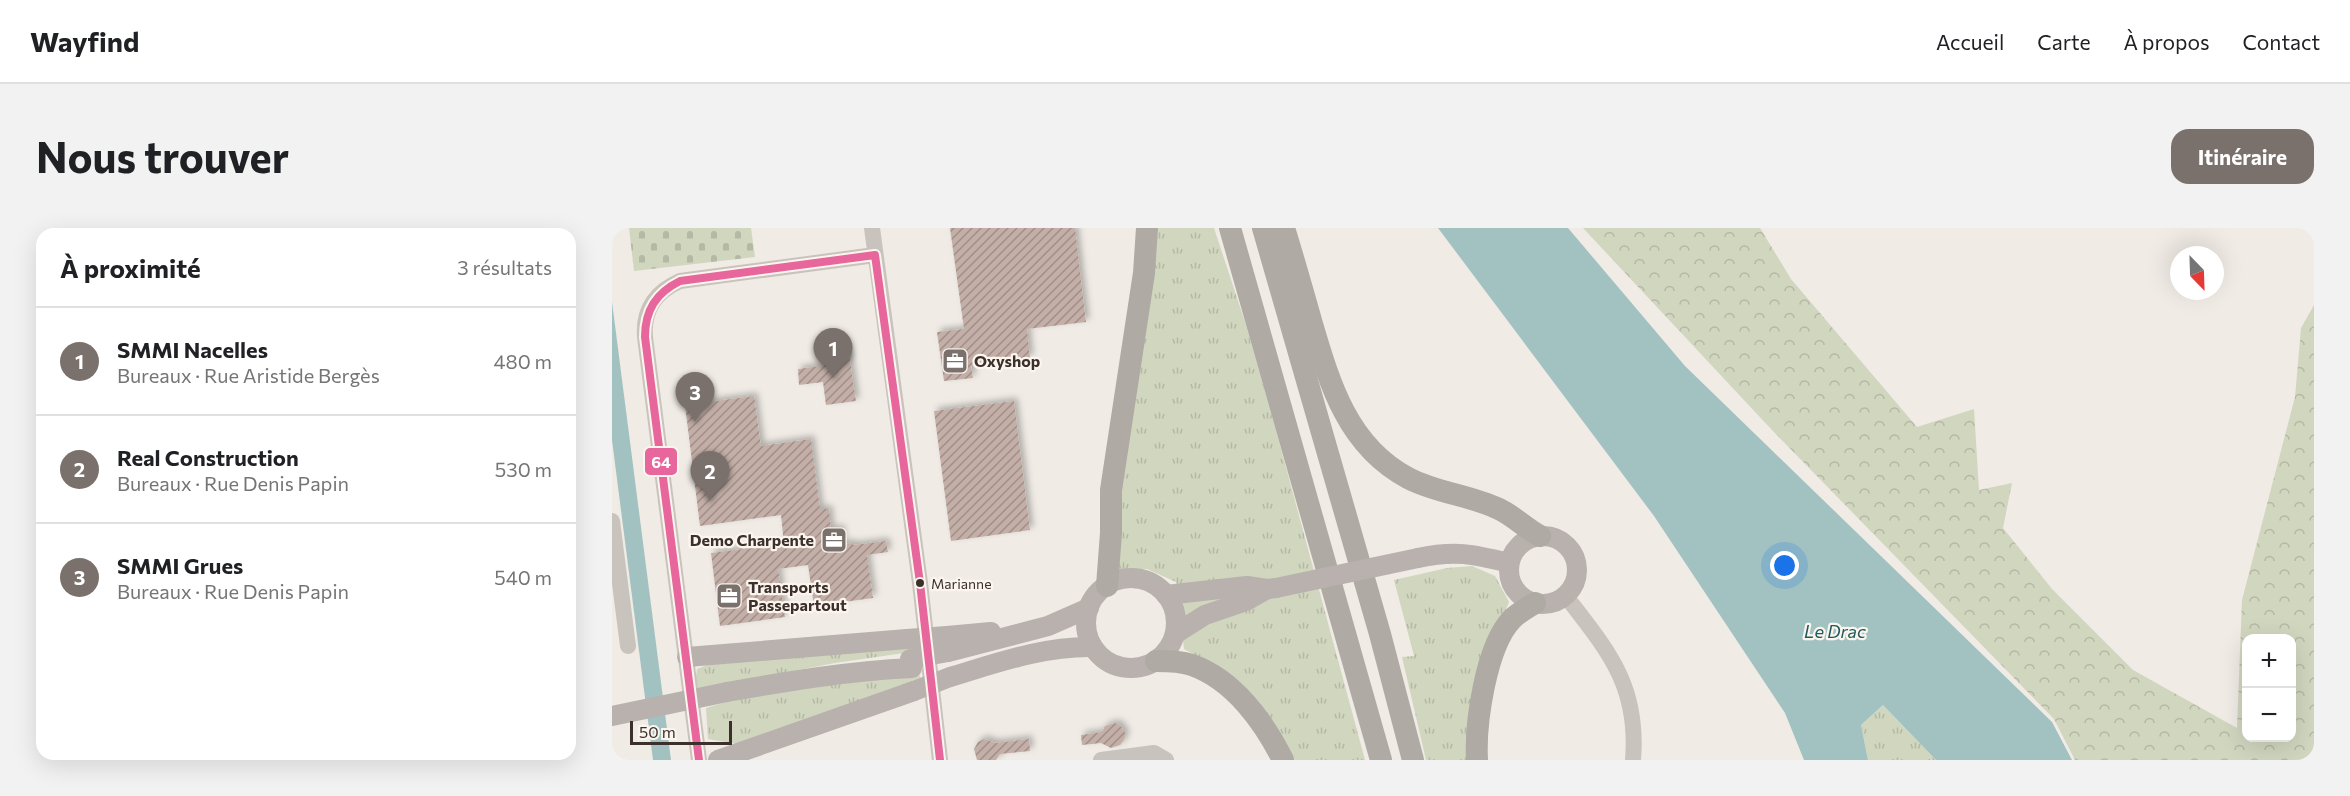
<!DOCTYPE html>
<html lang="fr">
<meta charset="utf-8">
<style>
body{margin:0;font-family:Commissioner,sans-serif;background:#f2f2f2;color:#202124}
.controls{position:absolute;right:18px;bottom:18px;display:grid;overflow:hidden;border-radius:12px;box-shadow:0 6px 24px #0002}
.controls button{width:54px;height:54px;display:grid;place-items:center;padding:0;border:0;border-bottom:2px solid #e0e0e0;background:#fff;color:#202124;font:30px sans-serif}
.compass{position:absolute;left:1558px;top:18px;width:54px;height:54px;border-radius:50%;background:#fff;box-shadow:0 6px 24px #0002;rotate:157deg}
.scale{position:absolute;left:18px;bottom:15px;width:102px;box-sizing:border-box;padding-left:6px;border:3px solid #3b302b;border-top:0;font-size:16px;line-height:21px;white-space:nowrap;color:#3b302b;-webkit-text-stroke:4px #fbf5ee;paint-order:stroke}
.you{position:absolute;left:1173px;top:338px;width:21px;height:21px;margin:-15px;border:4px solid #fff;border-radius:50%;background:#1a73e8;box-shadow:0 0 0 9px #1a73e833}
.badge{display:grid;place-items:center;width:39px;height:39px;border-radius:50%;background:#7a716c;color:#fff;font-size:20px;font-weight:700}
.pin{position:absolute;translate:-50% -50px;filter:drop-shadow(0 2px 3px #0008)}
.pin::after{content:'';position:absolute;top:32px;width:21px;height:18px;background:inherit;clip-path:polygon(0 0,100% 0,50% 100%)}
.list{margin:0;padding:0;list-style:none}
h2{display:flex;justify-content:space-between;align-items:center;height:78px;margin:0;padding:0 24px;font-size:26px}
h2 small{font-size:20px;font-weight:400;color:#757577}
.list li{display:grid;grid-template-columns:39px 1fr auto;gap:18px;align-items:center;box-sizing:border-box;height:108px;padding:0 24px;border-top:2px solid #e0e0e0}
.list b{display:block;font-size:22px;white-space:nowrap}
.list p{margin:0;font-size:20px;white-space:nowrap;color:#757577}
.list em{font-size:20px;font-style:normal;color:#757577}
.map{position:relative;flex:none;width:1702px;height:532px;overflow:hidden;border-radius:18px}
header{display:flex;align-items:center;gap:36px;box-sizing:border-box;height:84px;padding:0 30px;background:#fff;border-bottom:2px solid #e0e0e0}
header strong{font-size:28px}
nav{display:flex;gap:33px;margin-inline-start:auto;font-size:21px}
.intro{display:flex;align-items:center;justify-content:space-between;box-sizing:border-box;height:144px;padding:0 36px}
h1{margin:0;font-size:42px}
.button{padding:15px 27px;border-radius:18px;background:#7a716c;color:#fff;font-size:21px;font-weight:700}
main{display:flex;gap:36px;padding:0 36px}
aside{flex:1;background:#fff;border-radius:18px;box-shadow:0 6px 24px #0002}
.map>svg:first-child{display:block}
.grass{fill:url(#grass-tufts)}
.forest{fill:url(#forest-crowns);fill-rule:evenodd}
.cemetery{fill:url(#cemetery-stones)}
.water{fill:#a1c2c1}
.building{fill:url(#building-hatch);filter:url(#shadow)}
.lines{fill:none;stroke-linecap:round;stroke-linejoin:round}
.minor{stroke:#c9c3be;stroke-width:16}
.major{stroke:#b8b1ad;stroke-width:20}
.highway{stroke:#afaaa4;stroke-width:22}
.major-bridge{stroke:#b8b1ad;stroke-width:20}
.bus-1-casing{stroke:#fbf5ee;stroke-width:12}
.bus-1{stroke:#e7679c;stroke-width:8}
.bus-dot{fill:#3b302b;stroke:#fbf5ee;stroke-width:2}
.labels{text-anchor:middle;stroke-width:4.5;stroke-linejoin:round;paint-order:stroke}
.bus-label{font-size:14px;fill:#3b302b;stroke:#fbf5ee;text-anchor:start}
.poi-label{font-size:16px;font-weight:bold;fill:#3b302b;stroke:#fbf5ee;text-anchor:start}
.water-label{font-size:18px;font-style:italic;fill:#1f5a5e;stroke:#fbf5ee}
.line-badge{stroke:#fbf5ee;stroke-width:2}
.badge-label{font-size:16px;text-anchor:middle;font-weight:bold;fill:#fff}
</style>
<header>
<strong>Wayfind</strong>
<nav><a>Accueil</a><a>Carte</a><a>À propos</a><a>Contact</a></nav>
</header>
<div class="intro"><h1>Nous trouver</h1><a class="button">Itinéraire</a></div>
<main>
<aside>
<h2>À proximité<small>3 résultats</small></h2>
<ul class="list">
<li><span class="badge">1</span><div><b>SMMI Nacelles</b><p>Bureaux · Rue Aristide Bergès</p></div><em>480 m</em></li>
<li><span class="badge">2</span><div><b>Real Construction</b><p>Bureaux · Rue Denis Papin</p></div><em>530 m</em></li>
<li><span class="badge">3</span><div><b>SMMI Grues</b><p>Bureaux · Rue Denis Papin</p></div><em>540 m</em></li>
</ul>
</aside>
<div class="map">
<svg width="1702" height="532" viewBox="0 0 1702 532">
<defs>
<pattern id="grass-tufts" width="24" height="20" patternUnits="userSpaceOnUse" patternTransform="scale(1.5)"><rect width="24" height="20" fill="#d1d6bf"/><path d="M3 7l-1-3M5 7V3M7 7l1-3M15 17l-1-3M17 17v-4M19 17l1-3" fill="none" stroke="#b4b8a4"/></pattern>
<pattern id="forest-crowns" width="20" height="18" patternUnits="userSpaceOnUse" patternTransform="scale(1.5)"><rect width="20" height="18" fill="#d1d6bf"/><path d="M2 6a3 3 0 1 1 6 0M12 15a3 3 0 1 1 6 0" fill="none" stroke="#b4b8a4"/></pattern>
<pattern id="cemetery-stones" width="16" height="16" patternUnits="userSpaceOnUse" patternTransform="scale(1.5)"><rect width="16" height="16" fill="#d1d6bf"/><path d="M2 7V4a2 2 0 0 1 4 0v3zM10 15v-3a2 2 0 0 1 4 0v3z" fill="#b4b8a4"/></pattern>
<pattern id="building-hatch" width="6" height="6" patternUnits="userSpaceOnUse" patternTransform="scale(1.5)"><rect width="6" height="6" fill="#c3afa7"/><path d="M-1 1l2-2M0 6l6-6M5 7l2-2" fill="none" stroke="#a08f88"/></pattern>
<filter id="shadow"><feDropShadow dx="3.5" dy="-3.5" stdDeviation="3" flood-color="#0004"/></filter>
</defs>
<rect width="100%" height="100%" fill="#f0ebe5"/>
<!-- grass -->
<g class="grass">
<path d="M545 0H602L633 94 662 195 753 532H679C667 509 657 483 638 464 621 445 594 434 572 421L564 354 535 341H504L508 265Z"/>
<path d="M860 338 883 348 897 374 876 426 862 532H814L790 429 802 428 782 352 835 340Z"/>
<path d="M307 419 299 424 223 435 85 461 83 456 85 441 115 429Z"/>
<path d="M306 445 311 453 125 516 96 511 94 480 130 469Z"/>
<path d="M1271 477 1324 532H1256L1249 497Z"/>
</g>
<!-- forest -->
<path class="forest" d="M971 0H1148L1179 51 1305 199 1362 181 1367 262 1400 255 1391 300 1440 361 1521 442 1625 500 1630 372 1683 169 1689 100 1702 77V532H1463L1442 491 1160 202ZM1634 410H1680V509H1634Z"/>
<!-- cemetery -->
<path class="cemetery" d="M17 0H139L143 29 22 43Z"/>
<!-- water -->
<g class="water">
<path d="M826 0H956L1073 138 1440 494 1460 532H1324L1271 477 1249 497 1256 532H1192L1173 485 1042 288Z"/>
<path d="M0 74 59 532H41L0 212Z"/>
</g>
<!-- building -->
<g class="building">
<path d="M338 0H463L474 94 415 101 418 130 359 138 361 150 332 153 325 104 352 101Z"/>
<path d="M237 126 244 173 214 177 211 154 187 157 186 141 209 138 208 130Z"/>
<path d="M142 168 149 218 199 211 208 281H217L219 302 229 300 231 316 241 315V317L274 313 276 324 255 327 261 370 202 378 196 337 166 341 173 389 108 398 99 325 172 316 169 287 88 298 73 177Z"/>
<path d="M402 173 418 302 339 313 322 183Z"/>
<path d="M503 495 508 497 514 506 512 512 508 517 499 520 489 515 470 517 469 507 490 504 493 498Z"/>
<path d="M372 511 384 515 417 511 418 523 388 526 384 532H365L362 521 366 514Z"/>
</g>
<g class="lines">
<!-- minor -->
<g class="minor">
<path d="M260 0 308 355 328 532"/>
<path d="M0 293 16 418"/>
<path d="M953 367C996 423 1027 457 1021 532"/>
<path d="M87 532 33 109C31 82 43 64 68 53L263 27"/>
<path d="M489 532 542 525 554 532"/>
</g>
<!-- major -->
<g class="major">
<circle cx="931" cy="342" r="34"/>
<path d="M806 330C843 322 861 326 897 335"/>
<circle cx="519" cy="395" r="45"/>
<path d="M554 367 635 358 655 361 664 360"/>
<path d="M563 406 593 387 634 373 655 361"/>
<path d="M335 408 379 404"/>
<path d="M336 424 436 398 477 380"/>
<path d="M75 429 295 411"/>
<path d="M338 449C385 435 431 418 481 419"/>
<path d="M115 464C177 453 237 443 300 440"/>
<path d="M106 532 302 463"/>
</g>
<!-- highway -->
<g class="highway">
<path d="M618 0 769 532"/>
<path d="M651 0 768 406 801 532"/>
<path d="M672 0C682 32 691 64 700 96 718 157 736 218 796 250 824 265 858 267 887 281 902 288 913 300 928 308"/>
<path d="M495 358 499 305V262L532 45 535 0"/>
<path d="M544 433C556 433 568 433 580 437 622 452 652 494 671 532"/>
<path d="M865 532C863 495 874 418 900 391 906 385 915 380 923 375"/>
</g>
<!-- major-bridge -->
<g class="major-bridge">
<path d="M664 360 806 330"/>
<path d="M295 411 335 408"/>
<path d="M298 431 336 424"/>
<path d="M302 463 338 449"/>
<path d="M0 488 115 464"/>
</g>
<!-- bus-1 casing -->
<g class="bus-1-casing">
<path id="bus-1" d="M87 532 33 109C33 82 44 65 68 53L263 27 308 355 328 532"/>
</g>
<!-- bus-1 -->
<use href="#bus-1" class="bus-1"/>
</g>
<!-- icons -->
<defs>
<g id="office-square" transform="scale(1.35)"><rect x="-9" y="-9" width="18" height="18" rx="4" fill="#7a716c" stroke="#fbf5ee"/><path d="M-6-3h4V-5.5h4V-3h4V5H-6ZM-1-4.5V-3h2v-1.5ZM-6 0V1H6V0Z" fill="#fff"/></g>
</defs>
<g fill-rule="evenodd">
<use href="#office-square" x="343" y="133"/>
<use href="#office-square" x="222" y="312"/>
<use href="#office-square" x="117" y="368"/>
</g>
<!-- markers -->
<circle class="bus-dot" cx="308" cy="355" r="5"/>
<g class="labels">
<!-- bus labels -->
<g class="bus-label">
<text x="319" y="361">Marianne</text>
</g>
<!-- poi labels -->
<g class="poi-label">
<text x="362" y="139">Oxyshop</text>
<text x="202" y="318" text-anchor="end">Demo Charpente</text>
<text x="136" y="365">Transports<tspan x="136" dy="18">Passepartout</tspan></text>
</g>
<!-- water labels -->
<g class="water-label">
<text x="1223" y="410">Le Drac</text>
</g>
</g>
<rect class="line-badge" x="32" y="219" width="34" height="29" rx="6" fill="#e7679c"/>
<g class="badge-label">
<text x="49" y="240">64</text>
</g>
</svg>
<div class="controls">
<button>+</button>
<button>−</button>
</div>
<svg class="compass" viewBox="-18 -18 36 36"><path d="M0-13l5 13h-10z" fill="#e53935"/><path d="M0 13l5-13h-10z" fill="#757577"/></svg>
<div class="scale">50 m</div>
<div class="you"></div>
<div class="pin badge" style="left:221px;top:150px">1</div>
<div class="pin badge" style="left:98px;top:273px">2</div>
<div class="pin badge" style="left:83px;top:194px">3</div>
</div>
</main>
